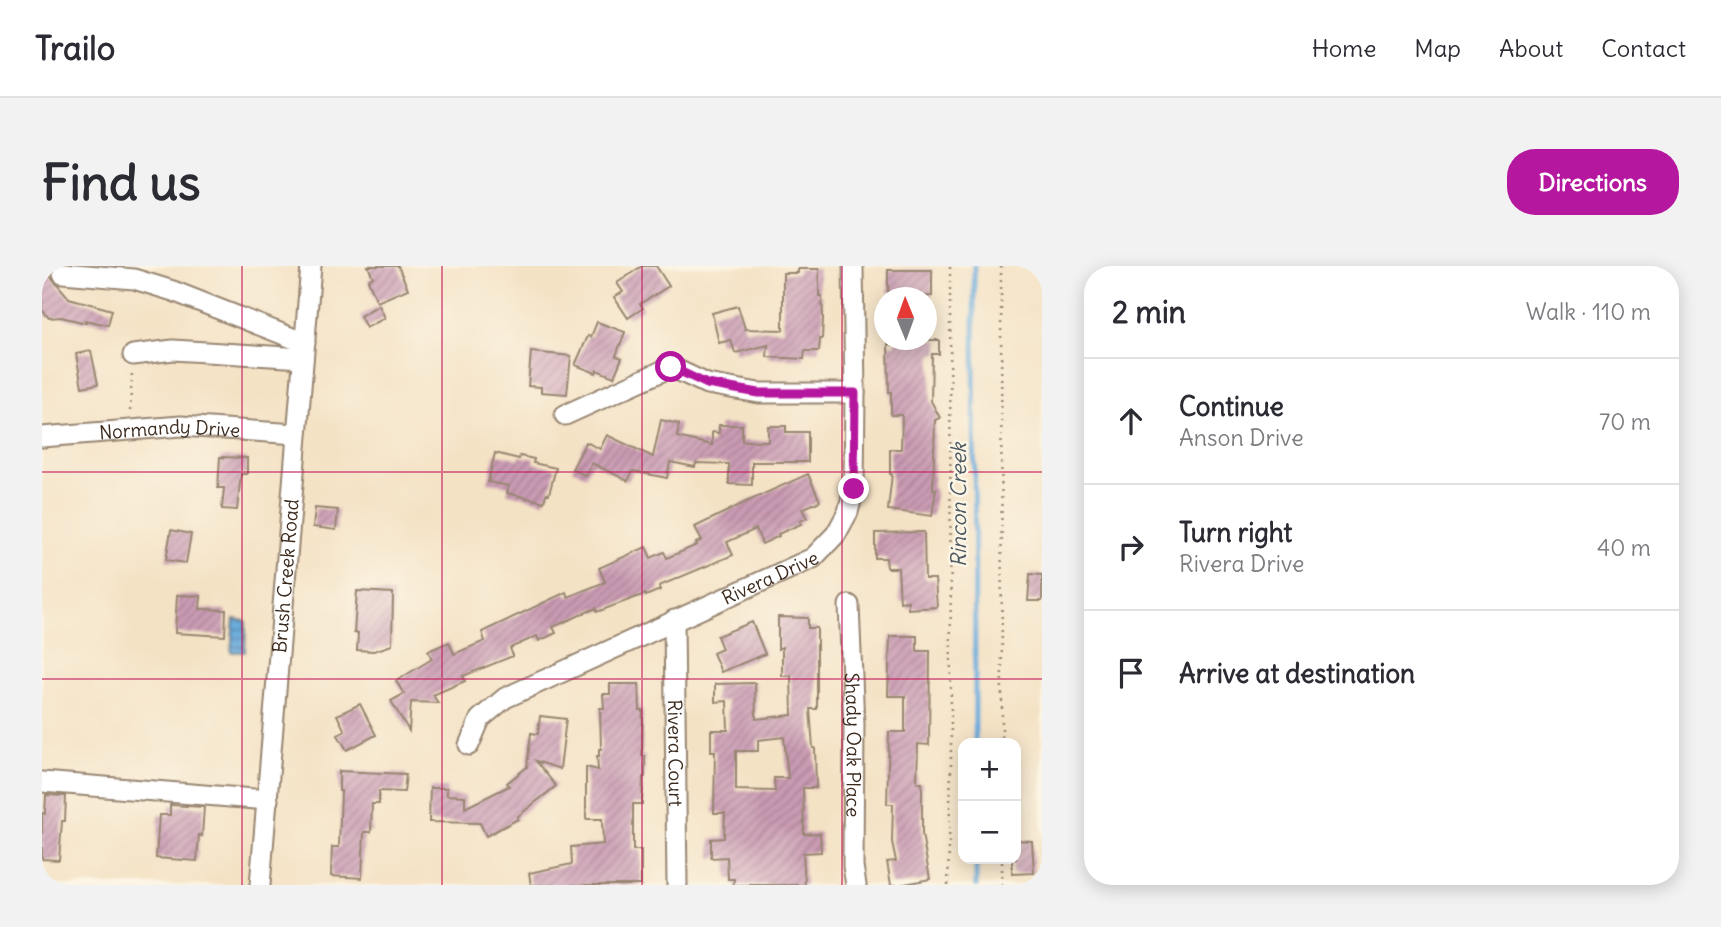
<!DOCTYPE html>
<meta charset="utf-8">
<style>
body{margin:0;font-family:Delius,sans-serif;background:#f2f2f3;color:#2b2b33}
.controls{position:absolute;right:21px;bottom:21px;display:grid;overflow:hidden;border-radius:14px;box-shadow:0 4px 18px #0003}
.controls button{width:63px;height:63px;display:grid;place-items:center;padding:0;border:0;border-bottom:2px solid #e1e1e2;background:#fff;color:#2b2b33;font:35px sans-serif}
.compass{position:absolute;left:832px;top:21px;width:63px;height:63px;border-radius:50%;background:#fff;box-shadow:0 4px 18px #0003;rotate:359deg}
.stop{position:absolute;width:21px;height:21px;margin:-16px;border:5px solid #b5179e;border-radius:50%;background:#fff}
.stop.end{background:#b5179e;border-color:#fff;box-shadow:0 2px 7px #0008}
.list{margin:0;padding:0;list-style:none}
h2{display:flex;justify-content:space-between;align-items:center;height:91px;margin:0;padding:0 28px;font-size:30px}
h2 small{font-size:23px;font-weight:400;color:#7c7c81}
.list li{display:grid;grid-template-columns:46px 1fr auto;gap:21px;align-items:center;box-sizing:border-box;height:126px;padding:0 28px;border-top:2px solid #e1e1e2}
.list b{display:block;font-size:26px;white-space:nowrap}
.list p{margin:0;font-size:23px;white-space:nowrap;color:#7c7c81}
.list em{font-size:23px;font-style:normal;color:#7c7c81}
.icon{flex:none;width:38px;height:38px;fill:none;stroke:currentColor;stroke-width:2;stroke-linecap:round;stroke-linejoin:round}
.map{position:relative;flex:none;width:1000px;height:619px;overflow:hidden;border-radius:28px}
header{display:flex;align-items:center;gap:42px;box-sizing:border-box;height:98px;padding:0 35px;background:#fff;border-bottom:2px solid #e1e1e2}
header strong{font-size:33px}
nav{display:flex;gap:38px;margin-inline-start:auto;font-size:24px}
.intro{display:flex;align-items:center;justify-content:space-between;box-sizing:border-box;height:168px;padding:0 42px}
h1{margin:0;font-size:49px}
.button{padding:18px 32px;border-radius:28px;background:#b5179e;color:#fff;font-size:24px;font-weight:700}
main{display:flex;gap:42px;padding:0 42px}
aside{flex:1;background:#fff;border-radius:28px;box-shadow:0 4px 18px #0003}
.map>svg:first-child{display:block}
.water{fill:url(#water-rules);stroke:#526a7d;stroke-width:2}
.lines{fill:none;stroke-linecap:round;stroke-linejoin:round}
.stream{stroke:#68aadc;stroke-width:5}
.building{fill:url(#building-hatch);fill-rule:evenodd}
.minor-casing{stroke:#988672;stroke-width:23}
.path{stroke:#988672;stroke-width:2.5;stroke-dasharray:2 5;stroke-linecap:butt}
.minor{stroke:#fff;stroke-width:19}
.route{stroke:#b5179e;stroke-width:9}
.grid{fill:none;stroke:#c2185b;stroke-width:2;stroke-opacity:0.55}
.labels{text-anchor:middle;stroke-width:5;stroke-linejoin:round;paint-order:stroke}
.street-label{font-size:19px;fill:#3b2a1e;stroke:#fcf5e5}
.water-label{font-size:21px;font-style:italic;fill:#4b5760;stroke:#fcf5e5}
</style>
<header>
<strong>Trailo</strong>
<nav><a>Home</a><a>Map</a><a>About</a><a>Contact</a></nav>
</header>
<div class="intro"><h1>Find us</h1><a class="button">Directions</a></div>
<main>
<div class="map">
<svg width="1000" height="619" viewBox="0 0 1000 619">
<defs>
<pattern id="water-rules" width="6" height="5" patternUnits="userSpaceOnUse" patternTransform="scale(1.75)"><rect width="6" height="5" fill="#68aadc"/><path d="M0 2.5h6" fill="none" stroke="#578bb2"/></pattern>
<pattern id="building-hatch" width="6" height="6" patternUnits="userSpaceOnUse" patternTransform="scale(1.75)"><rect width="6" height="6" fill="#ca9bb4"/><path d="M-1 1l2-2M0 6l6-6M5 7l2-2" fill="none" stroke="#a57f92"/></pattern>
</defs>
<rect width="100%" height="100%" fill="#fcf5e5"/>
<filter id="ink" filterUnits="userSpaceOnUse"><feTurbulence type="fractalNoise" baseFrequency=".0143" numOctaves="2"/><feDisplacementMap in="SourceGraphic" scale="14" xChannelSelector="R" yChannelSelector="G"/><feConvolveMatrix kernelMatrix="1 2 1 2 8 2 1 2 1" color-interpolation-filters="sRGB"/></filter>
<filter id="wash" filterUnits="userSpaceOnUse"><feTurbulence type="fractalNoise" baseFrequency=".00686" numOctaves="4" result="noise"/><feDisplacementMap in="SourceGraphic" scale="28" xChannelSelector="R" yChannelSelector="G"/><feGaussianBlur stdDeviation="1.57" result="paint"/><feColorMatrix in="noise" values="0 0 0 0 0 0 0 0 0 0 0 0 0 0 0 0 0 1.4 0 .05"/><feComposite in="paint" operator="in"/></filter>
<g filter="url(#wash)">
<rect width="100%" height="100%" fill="#f4e2c5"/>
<!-- water -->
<path class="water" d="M192 353 204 355 203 386H189Z"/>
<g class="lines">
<!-- stream -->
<g class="stream">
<path d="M932 0 933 477"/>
<path d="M934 593V619"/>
</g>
</g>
<g id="blocks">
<!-- building -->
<g class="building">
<path d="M0 0 27 32 70 44 66 59 43 54 44 57 19 51 7 52 0 44Z"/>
<path d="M326 0H356L366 23 335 36 326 14 331 11Z"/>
<path d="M600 0H614L627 20 598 38 601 42 586 52 572 31 581 26 575 17Z"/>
<path d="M756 3H777V30H780L781 52 780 73H778L777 85H763L762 93 725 91 726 79 693 87 689 74 677 77 670 47 696 40 703 63 741 64V7H756Z"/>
<path d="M846 4H890V30L850 32V26H846Z"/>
<path d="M337 39 343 52 324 62 318 50Z"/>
<path d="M555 56 583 66 574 90 580 92 572 111 555 104 554 107 533 99 546 70 549 71Z"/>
<path d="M853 74H897V88H890L889 135 898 152 893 154 891 223H894L890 250 846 244 850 208H848V183H859L860 149H849V126H847L846 78 853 79Z"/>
<path d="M49 85 56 118 40 121 34 88Z"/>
<path d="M489 86 529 90 525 128 499 126V121L486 120Z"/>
<path d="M619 154 637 158 635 171 670 179V166L677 167V159H700V175H726V160H744V166H766V196H710V219L687 218V198L654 197 653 201 628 196 625 212 591 205 586 215 550 197 544 210 530 203 544 176 558 183 565 169 611 191Z"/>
<path d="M453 187 477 193 478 190 492 193 491 197 514 202 507 228H504L502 236 465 227 467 220 446 216Z"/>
<path d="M178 191 205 192V208H199L195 244 180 243 182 222H176Z"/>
<path d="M766 208 778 235 760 243 765 252 758 255 759 258 736 268 737 270 720 278 714 263 685 276 691 289 617 320 618 324 604 330 603 328 555 346 554 342 511 361 514 367 497 375 495 370 468 382 471 390 421 410 423 415 391 429 396 437 369 436 367 465 349 435 362 428 354 415 390 393 386 385 407 376 412 388 443 375 440 366 524 326 526 331 563 316 557 302 604 281 609 292 622 286 625 292 655 279 654 277 660 274 653 261 702 237Z"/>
<path d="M273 242 296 244 294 264 271 261Z"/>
<path d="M129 264 149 268 144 297 124 294Z"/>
<path d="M882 266 883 313H893L895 341 866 343V335L858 336 856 302H845L844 292H833V267Z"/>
<path d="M988 308 1000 309V335H986Z"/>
<path d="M315 325 351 327 350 379 332 385 315 384 316 367H312Z"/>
<path d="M135 329 159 330 158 343 184 344 183 370 133 367Z"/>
<path d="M736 351 766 352V362H775V443H768L771 482H773L774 522H761L762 568 778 567 779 586 761 587 763 619H691L692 613H686L685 591 669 592V573L682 572 683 547H672L673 485H669V464H686L685 435 673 436V418L713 417 714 453 750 449 749 410H740V381L736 383ZM742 471 746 512H732L733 525 694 524V485H716V474Z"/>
<path d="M710 356 723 388 679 406 671 387 680 383 675 370Z"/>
<path d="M848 370H875V385H888L887 479 876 478 875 517H880V568L888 613 858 619H849L845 596 854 595 850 576 851 538H845L847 466H863V430H846Z"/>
<path d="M568 418H597L598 444H601L600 490H603V511H601L600 538H591V584H599V619H489L487 607 530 598 529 581 561 578 560 553H544V501L556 504 555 490H557V483H559L558 442H562L561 428H568Z"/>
<path d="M318 438 334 469 305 484 296 469 303 465 295 449Z"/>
<path d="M498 450 524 453 518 503 494 495 514 520 475 551 476 553 444 570 438 557 387 556 388 522H405V529L423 530V542L467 520 465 517 485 501 489 467 496 468Z"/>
<path d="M297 505 364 508 362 526 337 525V538H330L329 566H322L320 612 289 610 290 581H297L299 525H297Z"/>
<path d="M4 529 24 530 23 555H20L17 594 0 593V547L3 548Z"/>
<path d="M128 539 162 541 160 570 157 569 155 595 114 592 117 549H128Z"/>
<path d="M974 574 990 575 992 607 970 608V593H974Z"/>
</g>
</g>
</g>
<g filter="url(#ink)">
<use href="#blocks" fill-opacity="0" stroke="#988672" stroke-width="2"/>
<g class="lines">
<!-- minor casing -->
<g class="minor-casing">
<g id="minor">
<path d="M21 7 92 13 131 25 263 77"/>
<path d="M91 89 131 84 261 92"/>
<path d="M523 149 629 101 665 118 717 127H813"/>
<path id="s1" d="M0 171 139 160 254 168"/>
<path id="s2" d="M807 339 812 459 811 600 814 619"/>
<path id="s3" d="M632 354 635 619"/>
<path id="s4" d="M427 479 438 453 463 432 771 292 794 268 806 246 812 223 813 127 811 0"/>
<path d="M0 516 226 534"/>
<path id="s5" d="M218 619 269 0"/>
</g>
</g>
<!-- path -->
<g class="path">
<path d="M959 0 960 477"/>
<path d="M88 145 90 106"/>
<path d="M906 619 909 500 908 0"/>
<path d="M960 619V593"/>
</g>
<!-- minor -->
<use href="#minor" class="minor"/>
</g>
</g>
<g class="lines" filter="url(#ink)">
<!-- route -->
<path class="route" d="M629 101 665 118 717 127H813L812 223"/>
</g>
<!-- grid -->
<path class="grid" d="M200 0V619M400 0V619M600 0V619M800 0V619M0 206H1000M0 413H1000"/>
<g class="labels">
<!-- street labels -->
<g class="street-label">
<text dy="7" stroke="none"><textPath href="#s1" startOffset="128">Normandy Drive</textPath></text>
<text dy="7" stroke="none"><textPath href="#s4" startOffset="352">Rivera Drive</textPath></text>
<text dy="7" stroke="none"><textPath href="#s5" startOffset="310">Brush Creek Road</textPath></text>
<text dy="7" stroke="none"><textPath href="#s2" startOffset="140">Shady Oak Place</textPath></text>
<text dy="7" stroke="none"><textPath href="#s3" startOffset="133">Rivera Court</textPath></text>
</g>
<!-- water labels -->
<g class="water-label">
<text transform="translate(917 239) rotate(-90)" y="7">Rincon Creek</text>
</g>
</g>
</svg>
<div class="controls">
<button>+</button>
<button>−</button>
</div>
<svg class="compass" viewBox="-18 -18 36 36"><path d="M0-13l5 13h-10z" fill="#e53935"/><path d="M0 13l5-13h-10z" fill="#7c7c81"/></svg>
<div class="stop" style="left:629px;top:101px"></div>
<div class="stop end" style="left:812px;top:223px"></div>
</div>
<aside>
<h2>2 min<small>Walk · 110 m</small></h2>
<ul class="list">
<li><svg class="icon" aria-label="ahead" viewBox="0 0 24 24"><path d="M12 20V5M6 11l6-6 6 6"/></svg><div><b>Continue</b><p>Anson Drive</p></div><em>70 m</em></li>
<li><svg class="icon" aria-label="right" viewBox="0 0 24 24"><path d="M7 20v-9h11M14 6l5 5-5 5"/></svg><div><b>Turn right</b><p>Rivera Drive</p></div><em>40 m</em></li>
<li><svg class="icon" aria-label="arrive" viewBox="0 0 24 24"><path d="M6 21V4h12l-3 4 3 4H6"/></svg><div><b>Arrive at destination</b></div></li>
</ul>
</aside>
</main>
